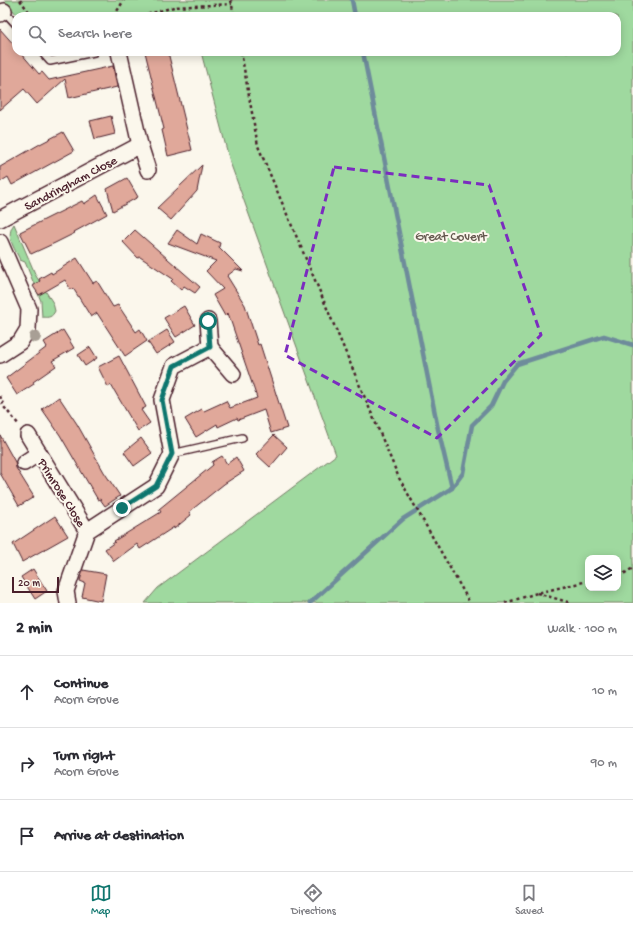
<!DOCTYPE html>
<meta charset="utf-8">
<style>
body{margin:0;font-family:"Gochi Hand",sans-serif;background:#f2f2f3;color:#2b2b33}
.controls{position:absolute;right:12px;bottom:12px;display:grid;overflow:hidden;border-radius:8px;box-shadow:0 2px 10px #0003}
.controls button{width:36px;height:36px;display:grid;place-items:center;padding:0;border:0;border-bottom:1px solid #e1e1e2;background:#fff;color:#2b2b33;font:20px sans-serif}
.scale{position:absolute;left:12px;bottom:10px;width:47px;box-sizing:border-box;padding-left:4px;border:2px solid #4a1f2b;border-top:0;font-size:11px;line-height:14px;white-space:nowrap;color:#4a1f2b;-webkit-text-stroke:3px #fbf7ec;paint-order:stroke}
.stop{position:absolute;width:12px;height:12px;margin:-9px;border:3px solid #0f766e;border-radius:50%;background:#fff}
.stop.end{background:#0f766e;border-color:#fff;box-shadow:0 1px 4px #0008}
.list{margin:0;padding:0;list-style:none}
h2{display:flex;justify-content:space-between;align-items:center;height:52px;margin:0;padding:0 16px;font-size:17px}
h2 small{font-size:13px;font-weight:400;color:#7c7c81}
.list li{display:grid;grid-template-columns:26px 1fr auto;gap:12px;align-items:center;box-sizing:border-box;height:72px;padding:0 16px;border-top:1px solid #e1e1e2}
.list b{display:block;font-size:15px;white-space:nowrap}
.list p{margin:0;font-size:13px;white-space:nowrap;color:#7c7c81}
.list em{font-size:13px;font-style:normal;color:#7c7c81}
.icon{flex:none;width:22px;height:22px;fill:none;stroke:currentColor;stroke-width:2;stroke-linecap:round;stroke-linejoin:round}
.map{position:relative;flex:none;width:633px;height:603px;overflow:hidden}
.search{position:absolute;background:#fff;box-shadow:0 2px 10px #0003;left:12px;right:12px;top:12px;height:44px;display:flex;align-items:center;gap:10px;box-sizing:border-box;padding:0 14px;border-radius:12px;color:#7c7c81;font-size:15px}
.sheet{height:268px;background:#fff}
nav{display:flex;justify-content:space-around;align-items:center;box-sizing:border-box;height:56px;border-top:1px solid #e1e1e2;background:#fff;font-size:11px;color:#7c7c81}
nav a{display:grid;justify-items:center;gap:2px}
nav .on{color:#0f766e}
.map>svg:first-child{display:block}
.green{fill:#9fd99f;stroke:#747c65;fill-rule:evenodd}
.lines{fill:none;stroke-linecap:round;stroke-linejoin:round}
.stream{stroke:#6e8b9b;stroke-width:4.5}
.building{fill:#e0a89a;stroke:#4a1f2b}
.lane-casing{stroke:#4a1f2b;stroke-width:10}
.street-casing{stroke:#4a1f2b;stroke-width:18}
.path{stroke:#4a1f2b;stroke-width:2.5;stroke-dasharray:3 3;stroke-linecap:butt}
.lane{stroke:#fbf7ec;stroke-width:7}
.street{stroke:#fbf7ec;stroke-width:15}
.tree{fill:#a89f95}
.route{stroke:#0f766e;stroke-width:5}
.marked{fill:none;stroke:#7b2cbf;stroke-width:3;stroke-dasharray:8 5;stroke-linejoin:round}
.labels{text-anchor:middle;stroke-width:4;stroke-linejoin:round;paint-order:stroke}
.street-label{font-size:13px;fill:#4a1f2b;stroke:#fbf7ec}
.park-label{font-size:13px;fill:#64574e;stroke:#fbf7ec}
</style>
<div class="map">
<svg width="633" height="603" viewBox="0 0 633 603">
<rect width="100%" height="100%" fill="#fbf7ec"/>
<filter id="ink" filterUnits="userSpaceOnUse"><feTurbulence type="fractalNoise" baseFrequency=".025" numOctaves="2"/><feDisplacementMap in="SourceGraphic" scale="8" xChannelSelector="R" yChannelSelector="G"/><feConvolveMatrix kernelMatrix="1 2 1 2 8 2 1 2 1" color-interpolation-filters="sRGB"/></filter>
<g filter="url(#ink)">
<!-- green -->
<g class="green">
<path d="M4 0H633V603H145L158 588 336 455 230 162 201 52H617V16H18ZM588 558H618V588H588Z"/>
<path d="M14 224 36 276 53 303 55 311C52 317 49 318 42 317L41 301 25 262 20 260C14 247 5 236 14 224Z"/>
</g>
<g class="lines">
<!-- stream -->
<g class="stream">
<path d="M352 0 355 16"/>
<path d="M363 52 438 429 452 488"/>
<path d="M310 603 403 519 452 488 463 473 472 425 491 406 503 381 517 364 604 336 633 345"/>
</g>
</g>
<!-- building -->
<g class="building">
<path d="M0 29 16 47V52H20L39 74 42 72 49 80 113 66 117 87 69 98 65 79 37 104 24 89 0 110Z"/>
<path d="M145 52H168L192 150 168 156 162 130 164 129Z"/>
<path d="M111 116 115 134 95 139 90 121Z"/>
<path d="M63 132 74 151 12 185 8 177 0 182V167L40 144Z"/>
<path d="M202 165 197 191 171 220 157 208Z"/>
<path d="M127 178 138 197 113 211 107 189Z"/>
<path d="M97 195 107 214 74 232 75 233 55 243 31 254 20 232 82 201 84 204Z"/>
<path d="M135 230 200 287 195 293 184 286 181 290 171 281 173 279 140 257 138 258 123 242Z"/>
<path d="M177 230 197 244 201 234 220 243 219 247 243 271 236 269 227 276 245 305 258 345 260 344 267 366 287 428 271 433 264 410 238 420 237 418 218 427 217 424 196 437 185 419 202 409 204 411 226 401 230 408 257 398 228 313 225 316 213 295 223 289 206 271 216 261 168 243Z"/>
<path d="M77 258 93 283 97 281 113 307 118 305 136 332 140 329 147 341 125 356 97 313 91 317 73 288 71 290 65 280 39 295 33 286 40 281 39 279 51 272 52 274Z"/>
<path d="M184 306 195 325 176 337 164 318Z"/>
<path d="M63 330 74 348 52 361 56 366 33 382 34 384 17 395 6 378 47 347 44 342Z"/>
<path d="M167 330 175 342 156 354 148 342Z"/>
<path d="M90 347 97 358 85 366 78 355Z"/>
<path d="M119 356 146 407 141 410 150 423 138 431 111 385 108 387 98 367Z"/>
<path d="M59 397 77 424 104 472 120 496 105 506 100 499 98 500 60 435 42 409Z"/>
<path d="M0 435 15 462 16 468 34 497 19 506 0 473Z"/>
<path d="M274 435 287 447 270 467 256 454Z"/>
<path d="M141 438 152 453 134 466 124 452Z"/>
<path d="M222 456 227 464 236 457 244 471 224 484 189 512 191 515 174 529V527L140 549 137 544 114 561 105 549 115 542 114 541 161 512 159 509 213 465 212 462Z"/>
<path d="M55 516 68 536 22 562 13 544Z"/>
<path d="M33 569 47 591 35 599 21 577Z"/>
<path d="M83 570 106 574 101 601 82 597 85 583 80 581Z"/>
</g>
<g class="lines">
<!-- lane casing -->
<g class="lane-casing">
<g id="lane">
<path d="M4 11 16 24"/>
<path d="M42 52 50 61 94 52"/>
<path d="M172 454 242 438"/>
</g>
</g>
<!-- street casing -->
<g class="street-casing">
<g id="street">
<path d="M0 14 4 11"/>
<path d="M119 52 140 145"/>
<path d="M0 219 140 145 148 170"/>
<path d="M0 242 29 309 28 329 20 342 0 355"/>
<path d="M208 321 210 347"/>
<path d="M28 435 39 453"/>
<path d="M24 463 39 453 87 531"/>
<path d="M68 603 66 591 87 531 156 486 172 454 162 400 174 366 210 347 233 374"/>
</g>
</g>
<!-- path -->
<g class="path">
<path d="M20 0 32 16"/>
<path d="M231 0 234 16"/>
<path d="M114 16 124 0"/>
<path d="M142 16 174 7 232 4"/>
<path d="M241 52 258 146 399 478 470 603"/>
<path d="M0 396 4 407 19 425"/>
<path d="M618 574 625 573 633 568"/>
<path d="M537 593 571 603"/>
<path d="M505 603 537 593 588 581"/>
</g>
<!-- lane -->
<use href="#lane" class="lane"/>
<!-- street -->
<use href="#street" class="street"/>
</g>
<!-- trees -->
<circle class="tree" cx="35" cy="337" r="6"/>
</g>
<g class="lines" filter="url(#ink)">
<!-- route -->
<path class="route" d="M122 508 156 486 172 454 162 400 174 366 210 347 208 321"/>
</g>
<!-- marked area -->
<path class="marked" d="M334 167 489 185 541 335 437 438 285 355Z"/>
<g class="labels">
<!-- street labels -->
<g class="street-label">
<text transform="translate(70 182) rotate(-28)" y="5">Sandringham Close</text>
<text transform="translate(63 492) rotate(58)" y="5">Primrose Close</text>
</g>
<!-- park labels -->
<g class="park-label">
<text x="451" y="240">Great Covert</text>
</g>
</g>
</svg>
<div class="controls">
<button><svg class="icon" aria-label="layers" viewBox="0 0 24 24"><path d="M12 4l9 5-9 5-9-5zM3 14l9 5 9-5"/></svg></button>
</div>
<div class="scale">20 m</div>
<div class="stop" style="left:208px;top:321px"></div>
<div class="stop end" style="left:122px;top:508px"></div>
<div class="search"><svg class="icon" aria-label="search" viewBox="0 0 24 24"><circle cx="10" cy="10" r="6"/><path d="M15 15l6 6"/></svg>Search here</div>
</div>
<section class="sheet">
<h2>2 min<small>Walk · 100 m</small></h2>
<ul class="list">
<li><svg class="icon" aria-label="ahead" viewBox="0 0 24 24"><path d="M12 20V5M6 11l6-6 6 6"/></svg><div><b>Continue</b><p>Acorn Grove</p></div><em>10 m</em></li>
<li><svg class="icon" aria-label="right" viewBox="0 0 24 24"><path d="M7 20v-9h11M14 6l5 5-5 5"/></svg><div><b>Turn right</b><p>Acorn Grove</p></div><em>90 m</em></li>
<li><svg class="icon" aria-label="arrive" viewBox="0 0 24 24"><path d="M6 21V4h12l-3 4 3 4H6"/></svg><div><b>Arrive at destination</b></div></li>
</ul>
</section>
<nav>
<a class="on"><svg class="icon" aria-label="map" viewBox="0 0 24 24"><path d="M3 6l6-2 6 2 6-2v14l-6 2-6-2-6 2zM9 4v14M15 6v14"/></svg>Map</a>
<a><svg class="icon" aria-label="directions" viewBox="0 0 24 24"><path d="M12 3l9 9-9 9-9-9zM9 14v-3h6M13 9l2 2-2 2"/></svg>Directions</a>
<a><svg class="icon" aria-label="saved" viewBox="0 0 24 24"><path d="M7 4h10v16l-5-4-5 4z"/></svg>Saved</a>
</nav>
